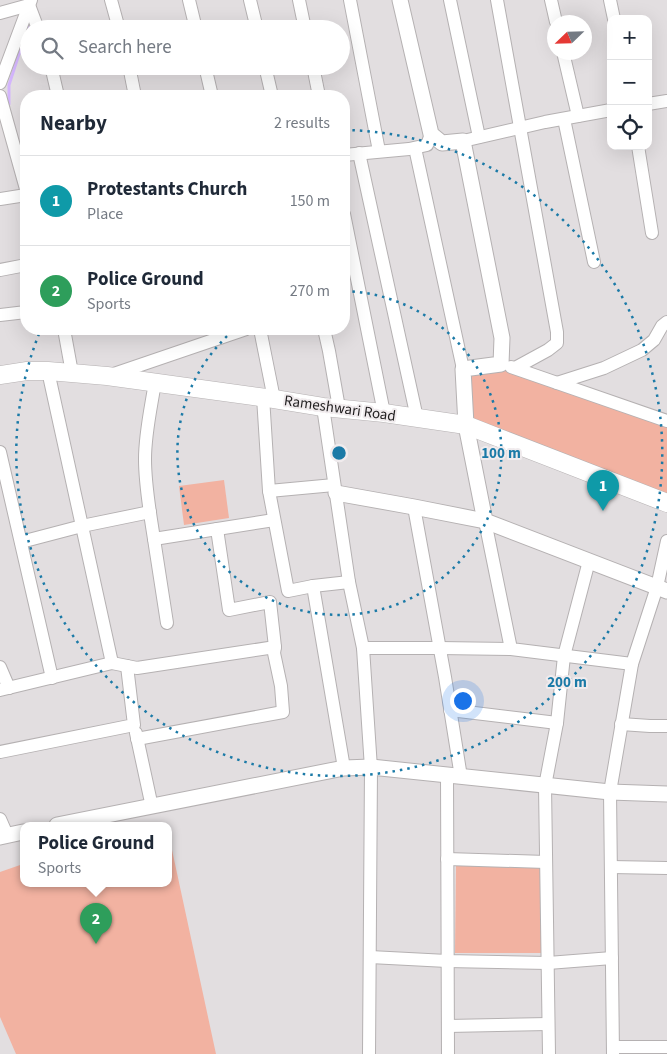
<!DOCTYPE html>
<meta charset="utf-8">
<style>
body{margin:0;font-family:"Source Sans 3",sans-serif;background:#f6f6f7;color:#1f2937}
.controls{position:absolute;right:15px;top:15px;display:grid;overflow:hidden;border-radius:10px;box-shadow:0 5px 20px #0002}
.controls button{width:45px;height:45px;display:grid;place-items:center;padding:0;border:0;border-bottom:1px solid #e0e1e3;background:#fff;color:#1f2937;font:25px sans-serif}
.compass{position:absolute;left:547px;top:15px;width:45px;height:45px;border-radius:50%;background:#fff;box-shadow:0 5px 20px #0002;rotate:247deg}
.you{position:absolute;left:462px;top:700px;width:18px;height:18px;margin:-12px;border:4px solid #fff;border-radius:50%;background:#1a73e8;box-shadow:0 0 0 8px #1a73e833}
.badge{display:grid;place-items:center;width:32px;height:32px;border-radius:50%;background:#1b7aa7;color:#fff;font-size:16px;font-weight:700}
.pin{position:absolute;translate:-50% -41px;filter:drop-shadow(0 1px 2px #0008)}
.pin::after{content:'';position:absolute;top:26px;width:18px;height:15px;background:inherit;clip-path:polygon(0 0,100% 0,50% 100%)}
.popup{position:absolute;left:20px;top:822px;width:152px;height:65px;box-sizing:border-box;display:grid;place-content:center;border-radius:10px;background:#fff;filter:drop-shadow(0 1px 4px #0005);font-size:16px;white-space:nowrap;color:#747a83}
.popup b{font-size:19px;color:#1f2937}
.popup::after{content:'';position:absolute;left:50%;top:100%;margin-left:-10px;border:10px solid transparent;border-top-color:#fff}
.list{margin:0;padding:0;list-style:none}
h2{display:flex;justify-content:space-between;align-items:center;height:65px;margin:0;padding:0 20px;font-size:21px}
h2 small{font-size:16px;font-weight:400;color:#747a83}
.list li{display:grid;grid-template-columns:32px 1fr auto;gap:15px;align-items:center;box-sizing:border-box;height:90px;padding:0 20px;border-top:1px solid #e0e1e3}
.list b{display:block;font-size:19px;white-space:nowrap}
.list p{margin:0;font-size:16px;white-space:nowrap;color:#747a83}
.list em{font-size:16px;font-style:normal;color:#747a83}
.icon{flex:none;width:28px;height:28px;fill:none;stroke:currentColor;stroke-width:2;stroke-linecap:round;stroke-linejoin:round}
.map{position:relative;flex:none;width:667px;height:1054px;overflow:hidden}
.search{position:absolute;background:#fff;box-shadow:0 5px 20px #0002;left:20px;top:20px;width:330px;height:55px;display:flex;align-items:center;gap:12px;box-sizing:border-box;padding:0 18px;border-radius:28px;color:#747a83;font-size:19px}
.panel{position:absolute;background:#fff;box-shadow:0 5px 20px #0002;left:20px;top:90px;width:330px;height:245px;border-radius:20px}
.map>svg:first-child{display:block}
.green{fill:#f2b2a1}
.lines{fill:none;stroke-linecap:round;stroke-linejoin:round}
.stream{stroke:#d3b5fc;stroke-width:3}
.minor-casing{stroke:#b5b1b2;stroke-width:14}
.tertiary-casing{stroke:#b5b1b2;stroke-width:17}
.secondary-casing{stroke:#b5b1b2;stroke-width:19}
.minor{stroke:#fff;stroke-width:12}
.tertiary{stroke:#fff;stroke-width:15}
.secondary{stroke:#fff;stroke-width:18}
.ring{fill:none;stroke:#1b7aa7;stroke-width:2.5;stroke-dasharray:2.5 5}
.labels{text-anchor:middle;stroke-width:4;stroke-linejoin:round;paint-order:stroke}
.street-label{font-size:15px;fill:#201e1f;stroke:#f0ebed}
.centre{fill:#1b7aa7;stroke:#f0ebed;stroke-width:2.5}
.ring-label{font-size:15px;text-anchor:middle;font-weight:bold;fill:#1b7aa7;stroke:#f0ebed;stroke-width:4;stroke-linejoin:round;paint-order:stroke}
</style>
<div class="map">
<svg width="667" height="1054" viewBox="0 0 667 1054">
<rect width="100%" height="100%" fill="#e2dee0"/>
<!-- green -->
<g class="green">
<path d="M502 368 667 425V495L469 422 468 372Z"/>
<path d="M224 480 229 518 184 525 179 486Z"/>
<path d="M169 836 216 1054H16L0 1017V872L23 864V883H168Z"/>
<path d="M456 865 540 867 542 953H455Z"/>
</g>
<g class="lines">
<!-- stream -->
<path class="stream" d="M9 104V85L28 26"/>
<!-- minor casing -->
<g class="minor-casing">
<g id="minor">
<path d="M111 0 119 29"/>
<path d="M189 0 196 29"/>
<path d="M250 0 257 29"/>
<path d="M299 0 305 29"/>
<path d="M350 0 379 151"/>
<path d="M450 0 479 137"/>
<path d="M497 0 557 332V343L548 350 515 368"/>
<path d="M551 0 556 22"/>
<path d="M610 0 614 19"/>
<path d="M0 13 29 5 38 29"/>
<path d="M181 29 195 25"/>
<path d="M563 52 578 116"/>
<path d="M51 66 58 96"/>
<path d="M129 66 135 96"/>
<path d="M205 66 212 96"/>
<path d="M265 66 272 96"/>
<path d="M313 66 319 96"/>
<path d="M0 83 31 0"/>
<path d="M0 96 26 189"/>
<path d="M648 104 667 101"/>
<path d="M564 119 594 262"/>
<path d="M463 141 545 122 611 110"/>
<path d="M638 146 652 233"/>
<path d="M415 148 463 369"/>
<path d="M359 153 417 418"/>
<path d="M344 155 409 149 427 145 431 134"/>
<path d="M0 199 26 195"/>
<path d="M344 214 384 413"/>
<path d="M0 270 26 265"/>
<path d="M0 315 26 312"/>
<path d="M64 329 72 373"/>
<path d="M260 329 274 399"/>
<path d="M324 329 329 351 339 408"/>
<path d="M511 367 667 421"/>
<path d="M48 371 112 663"/>
<path d="M111 375 246 329"/>
<path d="M155 382C151 408 145 433 145 459 145 486 150 513 154 539L274 520"/>
<path d="M557 383 604 368 642 350 654 340 662 326 667 322"/>
<path d="M263 397 269 491 288 591 313 586 349 582"/>
<path d="M323 407 349 582 363 648 371 768 369 1054"/>
<path d="M0 452 52 678"/>
<path d="M269 491 334 485"/>
<path d="M414 507 445 677 461 777"/>
<path d="M485 521 511 649 632 664 610 792 613 1054"/>
<path d="M154 539 167 623"/>
<path d="M21 542 82 526 150 512"/>
<path d="M313 586 344 768"/>
<path d="M363 648H439L511 649"/>
<path d="M632 664 657 587 667 541"/>
<path d="M0 667 9 688"/>
<path d="M0 690 112 663 137 668 275 647"/>
<path d="M450 710 557 723"/>
<path d="M621 724 650 726H667"/>
<path d="M136 733 152 807"/>
<path d="M137 739 283 712 281 686 274 653 275 647 270 602 229 610 217 529"/>
<path d="M0 752 134 725 127 666"/>
<path d="M447 775 448 1054"/>
<path d="M0 819 7 835"/>
<path d="M447 859 546 862"/>
<path d="M611 867 667 868"/>
<path d="M370 957 447 961 548 963 612 958"/>
<path d="M448 1026 548 1024"/>
<path d="M613 1047H667"/>
<path d="M549 1054 545 786 557 723 564 656 589 561"/>
</g>
</g>
<!-- tertiary casing -->
<g class="tertiary-casing">
<g id="tertiary">
<path d="M400 0 431 134 442 143 463 141 502 338 501 364 463 369 466 425 485 521 667 591"/>
<path d="M336 493 414 507 485 521"/>
<path d="M57 825 344 768 371 767 610 792 667 794"/>
<path d="M0 837 23 832"/>
</g>
</g>
<!-- secondary casing -->
<g class="secondary-casing">
<path id="secondary" d="M0 375 27 371H48L107 376 274 399 323 407 384 413 466 425 667 503"/>
</g>
<!-- minor -->
<use href="#minor" class="minor"/>
<!-- tertiary -->
<use href="#tertiary" class="tertiary"/>
<!-- secondary -->
<use href="#secondary" class="secondary"/>
</g>
<!-- distance rings -->
<g class="ring">
<path d="M345 291A162 162 0 1 1 235 329"/>
<path d="M345 130A323 323 0 1 1 41 329"/>
</g>
<g class="labels">
<!-- street labels -->
<g class="street-label">
<text transform="translate(340 408) rotate(8)" y="5">Rameshwari Road</text>
</g>
</g>
<circle cx="339" cy="453" r="8" class="centre"/>
<g class="ring-label">
<text x="501" y="458">100 m</text>
<text x="567" y="687">200 m</text>
</g>
</svg>
<div class="controls">
<button>+</button>
<button>−</button>
<button><svg class="icon" aria-label="locate" viewBox="0 0 24 24"><circle cx="12" cy="12" r="6"/><path d="M12 2v4M12 18v4M2 12h4M18 12h4"/></svg></button>
</div>
<svg class="compass" viewBox="-18 -18 36 36"><path d="M0-13l5 13h-10z" fill="#e53935"/><path d="M0 13l5-13h-10z" fill="#747a83"/></svg>
<div class="you"></div>
<div class="pin badge" style="left:603px;top:511px;background:#0f9aa8">1</div>
<div class="pin badge" style="left:96px;top:944px;background:#2e9e5b">2</div>
<div class="popup"><b>Police Ground</b>Sports</div>
<div class="search"><svg class="icon" aria-label="search" viewBox="0 0 24 24"><circle cx="10" cy="10" r="6"/><path d="M15 15l6 6"/></svg>Search here</div>
<section class="panel">
<h2>Nearby<small>2 results</small></h2>
<ul class="list">
<li><span class="badge" style="background:#0f9aa8">1</span><div><b>Protestants Church</b><p>Place</p></div><em>150 m</em></li>
<li><span class="badge" style="background:#2e9e5b">2</span><div><b>Police Ground</b><p>Sports</p></div><em>270 m</em></li>
</ul>
</section>
</div>
